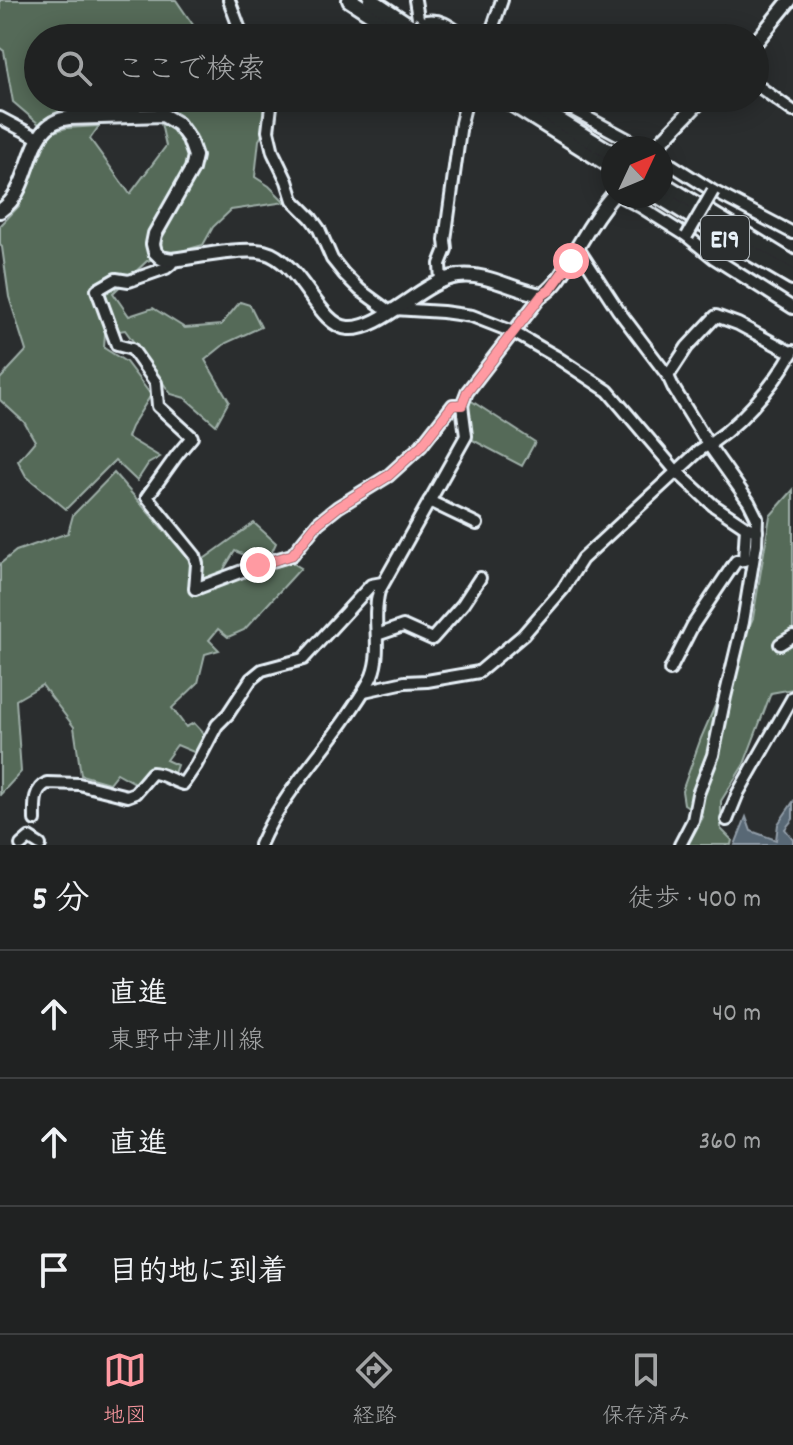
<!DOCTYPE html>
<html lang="ja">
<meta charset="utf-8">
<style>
body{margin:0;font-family:Dekko,"Klee One",sans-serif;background:#2d2f2f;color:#f1f3f6}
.compass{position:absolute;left:601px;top:136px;width:72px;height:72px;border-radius:50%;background:#202222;box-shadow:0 4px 20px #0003;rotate:46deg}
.stop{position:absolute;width:24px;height:24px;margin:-18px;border:6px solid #ff9aa2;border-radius:50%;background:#fff}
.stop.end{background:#ff9aa2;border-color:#fff;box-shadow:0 2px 8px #0008}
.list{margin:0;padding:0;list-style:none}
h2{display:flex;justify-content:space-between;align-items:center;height:104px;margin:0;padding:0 32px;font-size:34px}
h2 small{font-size:26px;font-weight:400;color:#a2a4a5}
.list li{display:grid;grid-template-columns:52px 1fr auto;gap:24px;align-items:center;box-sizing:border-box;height:128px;padding:0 32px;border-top:2px solid #3d3f40}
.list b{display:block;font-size:30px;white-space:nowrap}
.list p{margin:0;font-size:26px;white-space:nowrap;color:#a2a4a5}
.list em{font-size:26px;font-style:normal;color:#a2a4a5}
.icon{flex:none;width:44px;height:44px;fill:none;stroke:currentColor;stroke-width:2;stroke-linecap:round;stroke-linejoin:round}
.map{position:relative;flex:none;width:793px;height:845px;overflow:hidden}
.search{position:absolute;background:#202222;box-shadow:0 4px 20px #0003;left:24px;right:24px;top:24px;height:88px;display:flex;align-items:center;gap:20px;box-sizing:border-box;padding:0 28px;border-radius:44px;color:#a2a4a5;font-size:30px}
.sheet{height:488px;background:#202222}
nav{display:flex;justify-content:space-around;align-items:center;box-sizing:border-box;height:112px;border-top:2px solid #3d3f40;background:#202222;font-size:22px;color:#a2a4a5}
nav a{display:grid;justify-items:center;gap:4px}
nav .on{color:#ff9aa2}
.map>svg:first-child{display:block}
.green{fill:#556b58;stroke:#9eaea8;stroke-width:2}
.water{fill:#586774;stroke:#929ea9;stroke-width:2}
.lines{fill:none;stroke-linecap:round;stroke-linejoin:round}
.river{stroke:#586774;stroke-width:14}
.minor-casing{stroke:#e8f1f8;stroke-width:16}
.major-casing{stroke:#e8f1f8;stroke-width:18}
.highway-casing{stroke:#e8f1f8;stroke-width:20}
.minor{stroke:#2a2d2e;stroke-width:10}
.major{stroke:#2a2d2e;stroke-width:12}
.highway{stroke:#2a2d2e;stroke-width:14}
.minor-bridge-casing{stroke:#e8f1f8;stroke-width:16;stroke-linecap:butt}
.highway-bridge-casing{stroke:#e8f1f8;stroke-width:20;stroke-linecap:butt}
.minor-bridge{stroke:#2a2d2e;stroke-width:10}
.highway-bridge{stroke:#2a2d2e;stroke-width:14}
.route{stroke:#ff9aa2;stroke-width:10}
.labels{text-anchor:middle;stroke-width:7;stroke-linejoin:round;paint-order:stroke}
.shield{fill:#2a2d2e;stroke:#afb6bb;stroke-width:2}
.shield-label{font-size:26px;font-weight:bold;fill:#e8f1f8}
</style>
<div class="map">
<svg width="793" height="845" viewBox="0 0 793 845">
<rect width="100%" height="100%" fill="#2a2d2e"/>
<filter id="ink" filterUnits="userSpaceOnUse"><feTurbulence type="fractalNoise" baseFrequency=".0125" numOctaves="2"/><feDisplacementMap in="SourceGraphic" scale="16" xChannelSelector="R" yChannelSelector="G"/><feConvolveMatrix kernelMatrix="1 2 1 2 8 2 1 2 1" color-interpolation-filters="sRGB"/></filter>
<g filter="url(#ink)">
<!-- green -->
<g class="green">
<path d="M0 0H176L202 38H38V98H281L280 104 259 140 255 177 269 186 285 202 231 210 213 227 203 245 147 261 113 293 129 316 153 308 185 328 221 325 240 302 250 305 261 327 226 343 205 360 229 401 216 425 185 398 171 394 125 330 105 333 104 348 126 362 151 395 131 427 127 437 160 457 148 464 137 481 115 460 66 509 26 476 18 461 35 441 24 422 0 400V379L26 351 9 297 2 247 0 245V226L19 206 50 133 66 128 99 126 90 139 130 194 166 146 157 105 61 110 40 125 13 102 4 51 0 48Z"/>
<path d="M470 400 535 442 522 466 469 438 472 432 468 417Z"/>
<path d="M114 473 200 572 201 561 254 523 276 543 271 554 254 559 235 551 224 569 237 579 291 562 301 568 244 630 228 637 218 629 209 640 219 650 205 654 198 683 172 708 186 727 194 723 206 736 196 753 177 745 166 760 177 765 173 776 156 767 147 771 135 783 117 773 109 783 81 775 74 727 42 685 16 700 21 772 0 795V564L16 551 68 533 73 515Z"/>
<path d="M793 490V689L771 693 744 764 721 801V829L732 840 731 845H688L703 817 684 804 682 791 701 738 753 618 770 516Z"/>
</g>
<!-- water -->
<path class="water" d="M793 802V819L785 829 793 839V845H735L746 817 751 831 776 840 778 824Z"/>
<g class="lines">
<!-- river -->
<path class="river" d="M375 38 376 29"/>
<!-- minor casing -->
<g class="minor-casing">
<g id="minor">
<path d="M229 0 243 38"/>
<path d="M415 0 418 18 424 27 423 32"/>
<path d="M424 27 426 21C443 18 453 29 466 38"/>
<path d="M489 38 502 0"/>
<path d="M755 84 793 111"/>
<path d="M272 98 268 131 273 152 287 181 293 200 311 218 319 229 332 259 344 274 360 290 390 312"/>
<path d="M551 98 644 148"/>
<path d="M0 118 38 138"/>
<path d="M661 158 713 191 793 233"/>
<path d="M620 196 641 207 687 236 714 258 793 308"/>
<path d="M577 247 618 310 668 376 674 389 708 444 749 502 757 518 756 544 743 622 725 697 713 755 698 794 693 820 680 845"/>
<path d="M172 260 171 264 166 268 129 281 116 279 97 290 117 345 132 349 156 383 158 406 192 437 177 455 147 497 195 556 197 564 195 589 258 565 292 555 318 523 338 507 388 476 421 446 453 405H462"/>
<path d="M441 282 440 264 446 249 445 240 461 123 467 98"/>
<path d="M394 309 443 312 472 316 513 332 555 356 608 391 676 471 713 505 746 527 757 531"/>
<path d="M668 376 687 347 716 316 738 324 792 353"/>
<path d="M429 501 477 524"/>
<path d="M377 635 403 626 432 639 463 604 480 578"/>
<path d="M780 644 793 636"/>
<path d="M670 670 693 625 736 561 744 560 746 527"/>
<path d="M364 691 405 682 427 681 479 672 523 635 563 589 582 559 700 450C736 430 773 387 793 351"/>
<path d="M35 820C35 805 33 790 47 783L79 784 127 796 135 793 152 773C163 773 172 781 183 784L196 765 217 725 228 714 251 679 262 670 303 659 371 585 382 583"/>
<path d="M727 820 738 793 793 697"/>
<path d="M21 845 29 838 40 845"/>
<path d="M260 845C280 798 317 760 346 718 355 704 365 691 372 676 383 648 371 619 379 591L466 436 462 405 467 392 542 295"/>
</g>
</g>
<!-- major casing -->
<g class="major-casing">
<g id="major">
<path d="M755 43 790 0"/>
<path d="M655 148 703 98"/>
<path d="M0 211C7 206 13 200 17 192 32 166 32 121 69 118L163 115 178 124 189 139 195 156 192 169 155 234 153 244 155 252 161 258 172 260C195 257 243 247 264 252 301 261 318 326 348 328 381 331 423 280 458 276 487 272 514 291 542 295 560 284 569 261 580 243 590 226 600 210 613 195"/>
</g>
</g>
<!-- highway casing -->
<g class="highway-casing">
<g id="highway">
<path d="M350 0 408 38"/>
<path d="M371 0 410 26"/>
<path d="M503 98 613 167"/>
<path d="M522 98 613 154"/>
<path d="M661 183 793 264"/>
<path d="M659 196 738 245 793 277"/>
</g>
</g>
<!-- minor -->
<use href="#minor" class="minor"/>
<!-- major -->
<use href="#major" class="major"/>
<!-- highway -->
<use href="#highway" class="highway"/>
<!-- minor-bridge casing -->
<g class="minor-bridge-casing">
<path id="minor-bridge" d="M687 236 713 191"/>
</g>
<!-- highway-bridge casing -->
<g class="highway-bridge-casing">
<path id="highway-bridge" d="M410 26 426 36"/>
</g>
<!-- minor-bridge -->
<use href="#minor-bridge" class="minor-bridge"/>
<!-- highway-bridge -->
<use href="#highway-bridge" class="highway-bridge"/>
</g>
</g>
<g class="lines" filter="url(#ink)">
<!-- route -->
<path class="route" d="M258 565 292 555 318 523 338 507 388 476 421 446 453 405H462L467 392 542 295 550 290 571 261"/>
</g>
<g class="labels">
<!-- shield labels -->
<rect class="shield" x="701" y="216" width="48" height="44" rx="6"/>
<g class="shield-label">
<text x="725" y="247">E19</text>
</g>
</g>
</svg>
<svg class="compass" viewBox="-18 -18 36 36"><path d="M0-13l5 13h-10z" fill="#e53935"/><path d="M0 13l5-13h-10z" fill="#a2a4a5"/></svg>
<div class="stop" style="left:571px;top:261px"></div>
<div class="stop end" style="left:258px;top:565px"></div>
<div class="search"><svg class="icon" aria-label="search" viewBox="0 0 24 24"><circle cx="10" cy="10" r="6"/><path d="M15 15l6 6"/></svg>ここで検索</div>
</div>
<section class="sheet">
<h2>5 分<small>徒歩 · 400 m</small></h2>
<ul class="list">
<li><svg class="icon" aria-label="ahead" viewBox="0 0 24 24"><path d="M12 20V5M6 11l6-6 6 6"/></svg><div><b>直進</b><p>東野中津川線</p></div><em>40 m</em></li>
<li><svg class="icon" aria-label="ahead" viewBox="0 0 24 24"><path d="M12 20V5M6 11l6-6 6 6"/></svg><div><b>直進</b></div><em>360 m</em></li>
<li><svg class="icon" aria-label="arrive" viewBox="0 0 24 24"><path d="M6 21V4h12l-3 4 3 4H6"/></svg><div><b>目的地に到着</b></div></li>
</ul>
</section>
<nav>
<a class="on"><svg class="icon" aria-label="map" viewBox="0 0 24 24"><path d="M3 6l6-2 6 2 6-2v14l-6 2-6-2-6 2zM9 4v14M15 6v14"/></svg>地図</a>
<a><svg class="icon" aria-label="directions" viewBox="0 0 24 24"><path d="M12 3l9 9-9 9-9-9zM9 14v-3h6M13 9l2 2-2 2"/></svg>経路</a>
<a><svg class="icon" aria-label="saved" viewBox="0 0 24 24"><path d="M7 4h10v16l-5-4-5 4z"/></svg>保存済み</a>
</nav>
